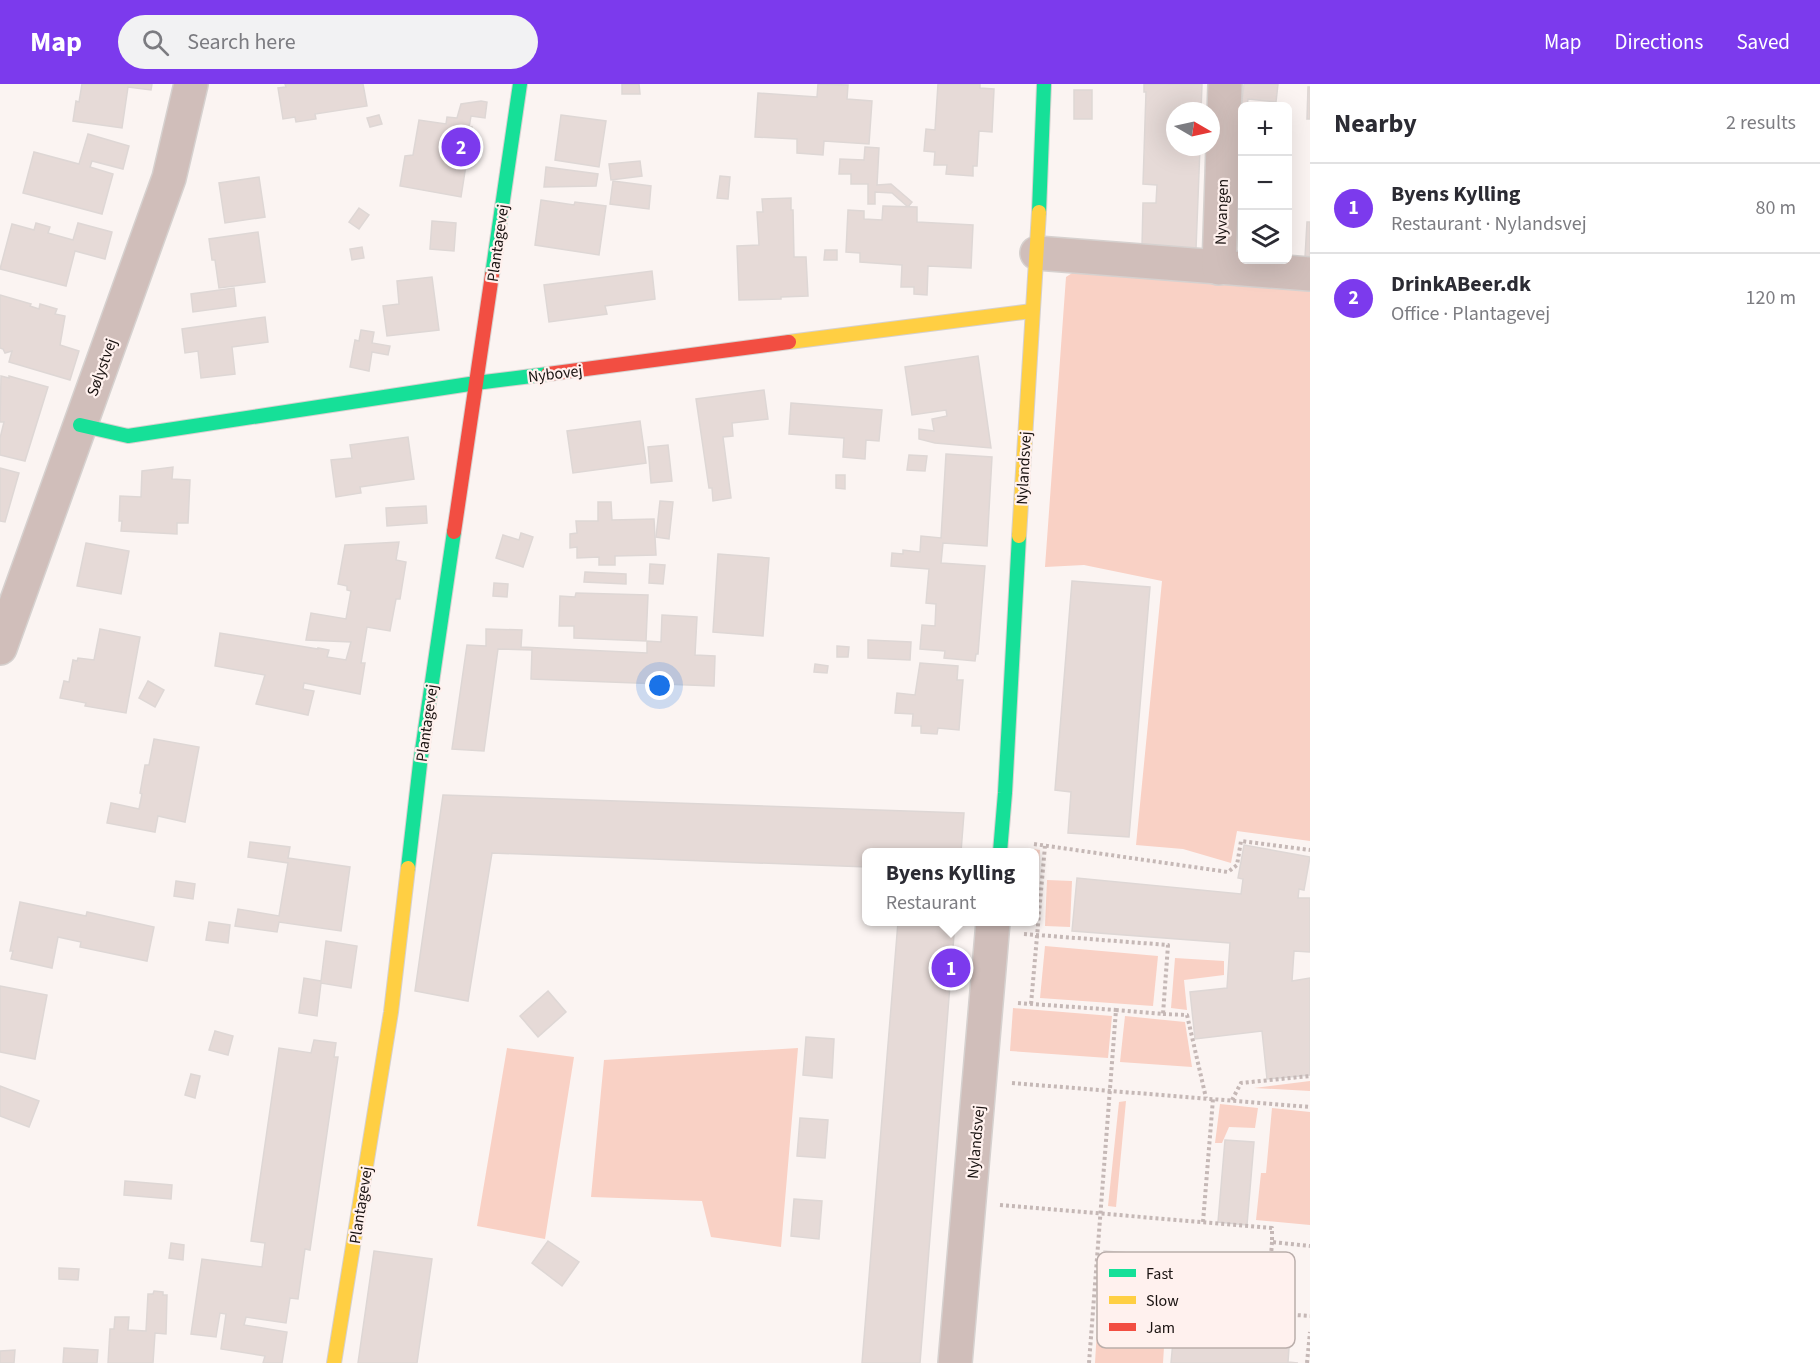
<!DOCTYPE html>
<meta charset="utf-8">
<style>
body{margin:0;font-family:"Source Sans 3",sans-serif;background:#f2f2f3;color:#2b2b33}
.controls{position:absolute;right:18px;top:18px;display:grid;overflow:hidden;border-radius:9px;box-shadow:0 6px 24px #0002}
.controls button{width:54px;height:54px;display:grid;place-items:center;padding:0;border:0;border-bottom:2px solid #e1e1e2;background:#fff;color:#2b2b33;font:30px sans-serif}
.compass{position:absolute;left:1166px;top:18px;width:54px;height:54px;border-radius:50%;background:#fff;box-shadow:0 6px 24px #0002;rotate:99deg}
.you{position:absolute;left:660px;top:602px;width:21px;height:21px;margin:-15px;border:4px solid #fff;border-radius:50%;background:#1a73e8;box-shadow:0 0 0 9px #1a73e833}
.badge{display:grid;place-items:center;width:39px;height:39px;border-radius:50%;background:#7c3aed;color:#fff;font-size:20px;font-weight:700}
.pin{position:absolute;translate:-50% -50%;border:3px solid #fff;box-shadow:0 2px 6px #0006}
.popup{position:absolute;left:862px;top:764px;width:177px;height:78px;box-sizing:border-box;display:grid;place-content:center;border-radius:9px;background:#fff;filter:drop-shadow(0 2px 4px #0005);font-size:20px;white-space:nowrap;color:#7c7c81}
.popup b{font-size:22px;color:#2b2b33}
.popup::after{content:'';position:absolute;left:50%;top:100%;margin-left:-12px;border:12px solid transparent;border-top-color:#fff}
.list{margin:0;padding:0;list-style:none}
h2{display:flex;justify-content:space-between;align-items:center;height:78px;margin:0;padding:0 24px;font-size:26px}
h2 small{font-size:20px;font-weight:400;color:#7c7c81}
.list li{display:grid;grid-template-columns:39px 1fr auto;gap:18px;align-items:center;box-sizing:border-box;height:90px;padding:0 24px;border-top:2px solid #e1e1e2}
.list b{display:block;font-size:22px;white-space:nowrap}
.list p{margin:0;font-size:20px;white-space:nowrap;color:#7c7c81}
.list em{font-size:20px;font-style:normal;color:#7c7c81}
.icon{flex:none;width:33px;height:33px;fill:none;stroke:currentColor;stroke-width:2;stroke-linecap:round;stroke-linejoin:round}
.map{position:relative;flex:none;width:1310px;height:1279px;overflow:hidden}
header{display:flex;align-items:center;gap:36px;box-sizing:border-box;height:84px;padding:0 30px;background:#7c3aed;color:#fff}
header strong{font-size:28px}
nav{display:flex;gap:33px;margin-inline-start:auto;font-size:21px}
.search{width:420px;height:54px;background:#f2f2f3;display:flex;align-items:center;gap:15px;box-sizing:border-box;padding:0 21px;border-radius:33px;color:#7c7c81;font-size:22px}
main{display:flex}
aside{flex:1;background:#fff}
.map>svg:first-child{display:block}
.green{fill:#f9d1c5}
.building{fill:#e6dad7;stroke:#ded7d5;stroke-width:1.5}
.lines{fill:none;stroke-linecap:round;stroke-linejoin:round}
.street-casing{stroke:#d6d1cf;stroke-width:36}
.fast-casing{stroke:#d6d1cf;stroke-width:16}
.slow-casing{stroke:#d6d1cf;stroke-width:16}
.jam-casing{stroke:#d6d1cf;stroke-width:16}
.path{stroke:#c5b8b6;stroke-width:4;stroke-dasharray:3 3;stroke-linecap:butt}
.street{stroke:#d0beba;stroke-width:33}
.fast{stroke:#16e098;stroke-width:14}
.slow{stroke:#ffcf43;stroke-width:14}
.jam{stroke:#f24e42;stroke-width:14}
.labels{text-anchor:middle;stroke-width:4.5;stroke-linejoin:round;paint-order:stroke}
.street-label{font-size:16px;fill:#191210;stroke:#fff1ee}
.key{fill:#fff1ee;stroke:#baaeab;stroke-width:1.5}
.key-label{font-size:16px;fill:#191210}
</style>
<header>
<strong>Map</strong>
<div class="search"><svg class="icon" aria-label="search" viewBox="0 0 24 24"><circle cx="10" cy="10" r="6"/><path d="M15 15l6 6"/></svg>Search here</div>
<nav><a>Map</a><a>Directions</a><a>Saved</a></nav>
</header>
<main>
<div class="map">
<svg width="1310" height="1279" viewBox="0 0 1310 1279">
<rect width="100%" height="100%" fill="#fbf4f2"/>
<!-- green -->
<g class="green">
<path d="M1083 182 1310 197V757L1237 747 1231 779 1183 765 1136 761 1162 497 1084 481 1045 483 1066 193Z"/>
<path d="M1026 764 1040 766 1035 823V768H1026Z"/>
<path d="M1047 796 1072 797 1070 843 1045 842Z"/>
<path d="M1045 862 1158 872 1153 922 1040 914Z"/>
<path d="M1175 874 1224 877V891L1184 896 1187 926 1171 924Z"/>
<path d="M1013 924 1112 932 1108 974 1010 967Z"/>
<path d="M1125 932 1185 938 1192 983 1120 978Z"/>
<path d="M507 964 574 973 545 1155 477 1142Z"/>
<path d="M798 964 781 1163 711 1153 702 1117 591 1113 604 976Z"/>
<path d="M1310 997V1007L1254 1004Z"/>
<path d="M1126 1017 1116 1123 1108 1122 1119 1018Z"/>
<path d="M1220 1020 1258 1024 1255 1044 1229 1043 1222 1059H1215Z"/>
<path d="M1272 1024 1310 1028V1141L1256 1136 1261 1089H1266Z"/>
<path d="M1099 1212H1109L1107 1256 1164 1263 1163 1279H1095Z"/>
</g>
<!-- building -->
<g class="building">
<path d="M82 0H152L151 6 128 3 122 44 73 37 76 17 79 18Z"/>
<path d="M285 0H363L367 22 315 30 316 35 296 38 295 33 283 35 278 4 286 3Z"/>
<path d="M622 0H639L640 10H622Z"/>
<path d="M818 0 848 1 847 15 872 17 869 60 824 57 823 71 797 69V55L755 53 758 9 817 13Z"/>
<path d="M938 0H980V4L994 5 992 48 979 47 977 82H973V92L946 90 947 81H934L935 68 924 67 926 45 935 46Z"/>
<path d="M1144 0H1202L1201 27H1175V63H1200L1196 165 1142 163 1143 119H1156L1157 101 1143 100 1146 8H1144Z"/>
<path d="M1244 0H1278L1276 18 1248 15 1247 22H1242V28H1241Z"/>
<path d="M1308 3H1310V35H1307Z"/>
<rect x="1074" y="6" width="18" height="29"/>
<path d="M481 17 487 18 485 34 471 32 469 43H472L461 113 400 102 405 72 413 71 419 36 446 40 447 33 457 34 461 20Z"/>
<path d="M379 31 382 40 370 43 367 34Z"/>
<path d="M561 31 606 37 599 83 555 76Z"/>
<path d="M88 50 129 62 123 85 92 77 90 83 113 90 102 130 23 109 34 68 79 80Z"/>
<path d="M865 63 879 64 877 101 891 100 912 118 908 123 892 109 875 108V120H868V100H851V90H839L840 75 864 76Z"/>
<path d="M1231 65 1242 66V83H1235Z"/>
<path d="M640 77 642 92 611 96 609 80Z"/>
<path d="M546 83 598 90 596 102 544 103Z"/>
<path d="M720 92 730 93 728 115 717 114Z"/>
<path d="M259 93 265 133 225 139 219 99Z"/>
<path d="M613 97 651 102 649 125 610 120Z"/>
<path d="M1231 101 1242 102V115H1230Z"/>
<path d="M791 114V126H793L794 173H806L808 212 781 213V215L739 216 737 162 759 161 757 128H763L762 115Z"/>
<path d="M541 116 574 121 575 118 606 122 599 171 535 161Z"/>
<path d="M883 122 917 123V138L973 141 971 184 928 182 927 211 914 210V203H901L902 181 860 178V169L846 168 848 126 864 127V135L882 136Z"/>
<path d="M359 124 369 131 359 145 349 138Z"/>
<path d="M1238 134H1242V149H1236Z"/>
<path d="M432 137 456 139 454 167 430 165Z"/>
<path d="M1307 138H1310V173H1305Z"/>
<path d="M36 139 50 143 48 149 73 156 78 139 112 148 105 175 75 167 66 202 0 185 12 140 34 146Z"/>
<path d="M258 148 265 198 219 204 215 176H212L209 155Z"/>
<path d="M362 163 364 174 352 176 350 165Z"/>
<path d="M825 166H837V176H824Z"/>
<path d="M652 187 655 215 605 222 607 230 549 238 544 201Z"/>
<path d="M432 193 439 246 387 252 383 222 399 220 397 197Z"/>
<path d="M234 204 236 222 193 228 191 210Z"/>
<path d="M0 211 31 220 30 222 39 225 40 220 57 225 55 230 65 232 60 261 79 267 70 296 9 278 12 267 5 269 3 265 0 264Z"/>
<path d="M265 233 268 258 232 263 235 290 201 294 198 267 185 269 182 245Z"/>
<path d="M361 246 374 248 372 259 390 262 388 271 372 268 369 287 350 283 355 256 359 257Z"/>
<path d="M978 272 991 364 935 359 919 355V345L934 347 932 335 947 332 946 326 912 331 905 283Z"/>
<path d="M1 292 9 294V292L48 303 25 377 0 371V354L4 338H0Z"/>
<path d="M764 306 768 335 732 339 733 352 723 353 731 414 713 417 712 404H709L696 315Z"/>
<path d="M791 319 882 326 879 357 866 356 865 375 843 373 844 354 789 350Z"/>
<path d="M640 337 646 379 573 389 567 347Z"/>
<path d="M408 353 414 395 360 403 361 409 336 413 331 376 352 374 350 361Z"/>
<path d="M668 361 672 397 651 399 648 363Z"/>
<path d="M946 370 992 373 987 462 943 459 941 479 985 482 978 570H976L975 577 944 574 945 567 920 565 922 541 935 542 936 520 926 519 929 485 891 482 892 469 903 470V466L920 468 921 452 941 454Z"/>
<path d="M909 371 927 372 925 387 907 386Z"/>
<path d="M173 383 172 395 190 396 188 439H177V450L121 447 122 437H119L120 412 141 413 142 387Z"/>
<path d="M0 384 19 389 5 438 0 437Z"/>
<path d="M836 391H845V405L836 404Z"/>
<path d="M660 417 673 418 669 455 656 453Z"/>
<path d="M598 418H611L612 436 654 435 656 471 615 472V481H599V473L577 474V463L570 464V450L577 449 576 437H598Z"/>
<path d="M426 422 427 439 387 442 386 424Z"/>
<path d="M521 449 533 453 523 483 496 474 503 451 519 456Z"/>
<path d="M399 458 396 476 406 478 400 515H396L390 547 367 543 361 579H365L360 610 304 599 303 605 314 607 308 631 256 620 265 591 215 582 220 549 318 565V564L329 566 327 573 346 576 351 558 306 556 311 529 346 535 351 507 347 506V502L338 500 345 461Z"/>
<path d="M86 459 129 467 121 510 77 502Z"/>
<path d="M718 470 769 474 763 552 713 548Z"/>
<path d="M650 480 665 481 663 500 649 499Z"/>
<path d="M585 488 626 490V500L584 498Z"/>
<path d="M1072 497 1150 503 1129 753 1068 749 1071 708 1055 706Z"/>
<path d="M494 499 508 500 507 513 493 512Z"/>
<path d="M576 509 648 511 646 557 574 554V542H559L560 512 575 513Z"/>
<path d="M662 531 697 533 695 571 715 572 714 602 531 595 532 566 498 565 484 667 452 665 467 561 486 562V545L522 546 521 563 647 569V557L661 558Z"/>
<path d="M100 545 140 553 126 629 85 622 86 619 60 614 64 597 69 598 73 576 77 577 78 574 94 576Z"/>
<path d="M868 556 911 558 910 576 868 574Z"/>
<path d="M837 562 849 563 848 573H837Z"/>
<path d="M920 579 958 582 957 596H963L959 646 938 644 937 650 921 649V642H912L913 630 895 629 897 609 915 611Z"/>
<path d="M815 580 828 582 827 589 814 588Z"/>
<path d="M148 597 164 606 155 623 139 614Z"/>
<path d="M154 655 199 663 185 738 158 732 155 748 107 739 111 719 139 725 142 710 140 709 145 681H149Z"/>
<path d="M443 711 964 729 961 768H867V783L492 769 468 917 415 907Z"/>
<path d="M250 758 290 763 288 774 350 783 341 847 279 838 277 848 235 842 238 825 279 832 288 779 248 773Z"/>
<path d="M1244 761 1310 773 1304 806 1299 805 1298 814H1310V868L1294 867 1292 897 1310 894V991L1267 995 1262 947 1195 955 1190 908 1227 904 1230 859 1072 847 1077 794 1241 810 1243 795 1238 794Z"/>
<path d="M176 797 195 800 193 815 174 812Z"/>
<path d="M20 818 86 832 87 828 154 843 147 877 80 863 81 858 58 853 52 884 11 875 13 867H10Z"/>
<path d="M209 838 230 841 228 859 206 856Z"/>
<path d="M898 838H955L920 1279H862Z"/>
<path d="M326 857 357 862 351 904 321 899 317 932 299 929 304 894 321 897Z"/>
<path d="M0 902 47 911 35 975 0 968Z"/>
<path d="M548 907 566 928 538 953 520 932Z"/>
<path d="M215 947 233 952 228 971 209 966Z"/>
<path d="M806 953 834 955 832 994 803 991Z"/>
<path d="M314 956 336 959 334 973H338L310 1166 305 1165 298 1215 290 1214 286 1239 246 1233 244 1241 287 1248 282 1279H263L265 1272 221 1265 226 1230 220 1229 216 1253 191 1250 202 1175 262 1183 265 1159 251 1157 279 964 311 969Z"/>
<path d="M191 990 200 992 195 1014 185 1011Z"/>
<path d="M0 1002 39 1017 29 1043 0 1032Z"/>
<path d="M800 1034 828 1036 825 1074 797 1072Z"/>
<path d="M1225 1056 1254 1058 1247 1141 1218 1138Z"/>
<path d="M125 1097 172 1101 171 1115 124 1111Z"/>
<path d="M794 1115 822 1117 819 1155 791 1152Z"/>
<path d="M548 1157 579 1178 562 1202 532 1179Z"/>
<path d="M171 1159 184 1161 183 1176 169 1174Z"/>
<path d="M374 1167 432 1175 417 1279H358Z"/>
<path d="M1104 1167 1257 1179 1254 1219 1230 1217 1227 1259 1289 1264 1288 1278 1298 1279H1171L1173 1257 1108 1252 1112 1207 1101 1206Z"/>
<path d="M59 1184 79 1185 78 1196 59 1195Z"/>
<path d="M154 1207 163 1208V1211H167L166 1250 155 1249 153 1279H108L110 1245H114L115 1233H129L128 1246 146 1247 148 1210H153Z"/>
<path d="M64 1264 98 1266 97 1279H63Z"/>
<path d="M15 1266 14 1279H0V1267Z"/>
</g>
<g class="lines">
<!-- street casing -->
<g class="street-casing">
<g id="street">
<path d="M1037 169 1310 190"/>
<path d="M1219 184 1225 0"/>
<path d="M0 564 169 94 191 0"/>
<path d="M955 1279 993 838"/>
</g>
</g>
<!-- fast casing -->
<g class="fast-casing">
<g id="fast">
<path d="M1039 128 1044 0"/>
<path d="M492 191 520 0"/>
<path d="M80 341 128 352 476 299 548 290"/>
<path d="M1000 768 1005 709 1019 452"/>
<path d="M408 784 420 680 454 448"/>
</g>
</g>
<!-- slow casing -->
<g class="slow-casing">
<g id="slow">
<path d="M789 258 1032 227"/>
<path d="M1019 452 1039 128"/>
<path d="M334 1279 391 928 408 784"/>
</g>
</g>
<!-- jam casing -->
<g class="jam-casing">
<g id="jam">
<path d="M548 290 789 258"/>
<path d="M454 448 492 191"/>
</g>
</g>
<!-- path -->
<g class="path">
<path d="M1034 760 1228 788 1237 781 1241 757 1310 766"/>
<path d="M1024 850 1168 861 1163 930 1116 926 1089 1279"/>
<path d="M1018 919 1116 926"/>
<path d="M1031 920 1045 762"/>
<path d="M1163 930 1187 931 1206 1014"/>
<path d="M1012 999 1310 1023"/>
<path d="M1232 1016 1241 999 1310 992"/>
<path d="M1000 1121 1272 1144V1158L1310 1162"/>
<path d="M1203 1138 1213 1015"/>
<path d="M1272 1158 1267 1229 1310 1232"/>
<path d="M1307 1279 1310 1248"/>
</g>
<!-- street -->
<use href="#street" class="street"/>
<!-- fast -->
<use href="#fast" class="fast"/>
<!-- slow -->
<use href="#slow" class="slow"/>
<!-- jam -->
<use href="#jam" class="jam"/>
</g>
<g class="labels">
<!-- street labels -->
<g class="street-label">
<text transform="translate(1221 128) rotate(-88)" y="6">Nyvangen</text>
<text transform="translate(497 159) rotate(-82)" y="6">Plantagevej</text>
<text transform="translate(101 283) rotate(-70)" y="6">Sølystvej</text>
<text transform="translate(555 289) rotate(-7)" y="6">Nybovej</text>
<text transform="translate(1023 384) rotate(-87)" y="6">Nylandsvej</text>
<text transform="translate(426 639) rotate(-82)" y="6">Plantagevej</text>
<text transform="translate(975 1058) rotate(-85)" y="6">Nylandsvej</text>
<text transform="translate(360 1121) rotate(-81)" y="6">Plantagevej</text>
</g>
</g>
<!-- legend -->
<rect x="1097" y="1168" width="198" height="96" rx="9" class="key"/>
<rect x="1109" y="1185" width="27" height="8" fill="#16e098"/>
<rect x="1109" y="1212" width="27" height="8" fill="#ffcf43"/>
<rect x="1109" y="1239" width="27" height="8" fill="#f24e42"/>
<g class="key-label">
<text x="1146" y="1195">Fast</text>
<text x="1146" y="1222">Slow</text>
<text x="1146" y="1249">Jam</text>
</g>
</svg>
<div class="controls">
<button>+</button>
<button>−</button>
<button><svg class="icon" aria-label="layers" viewBox="0 0 24 24"><path d="M12 4l9 5-9 5-9-5zM3 14l9 5 9-5"/></svg></button>
</div>
<svg class="compass" viewBox="-18 -18 36 36"><path d="M0-13l5 13h-10z" fill="#e53935"/><path d="M0 13l5-13h-10z" fill="#7c7c81"/></svg>
<div class="you"></div>
<div class="pin badge" style="left:951px;top:884px">1</div>
<div class="popup"><b>Byens Kylling</b>Restaurant</div>
<div class="pin badge" style="left:461px;top:63px">2</div>
</div>
<aside>
<h2>Nearby<small>2 results</small></h2>
<ul class="list">
<li><span class="badge">1</span><div><b>Byens Kylling</b><p>Restaurant · Nylandsvej</p></div><em>80 m</em></li>
<li><span class="badge">2</span><div><b>DrinkABeer.dk</b><p>Office · Plantagevej</p></div><em>120 m</em></li>
</ul>
</aside>
</main>
